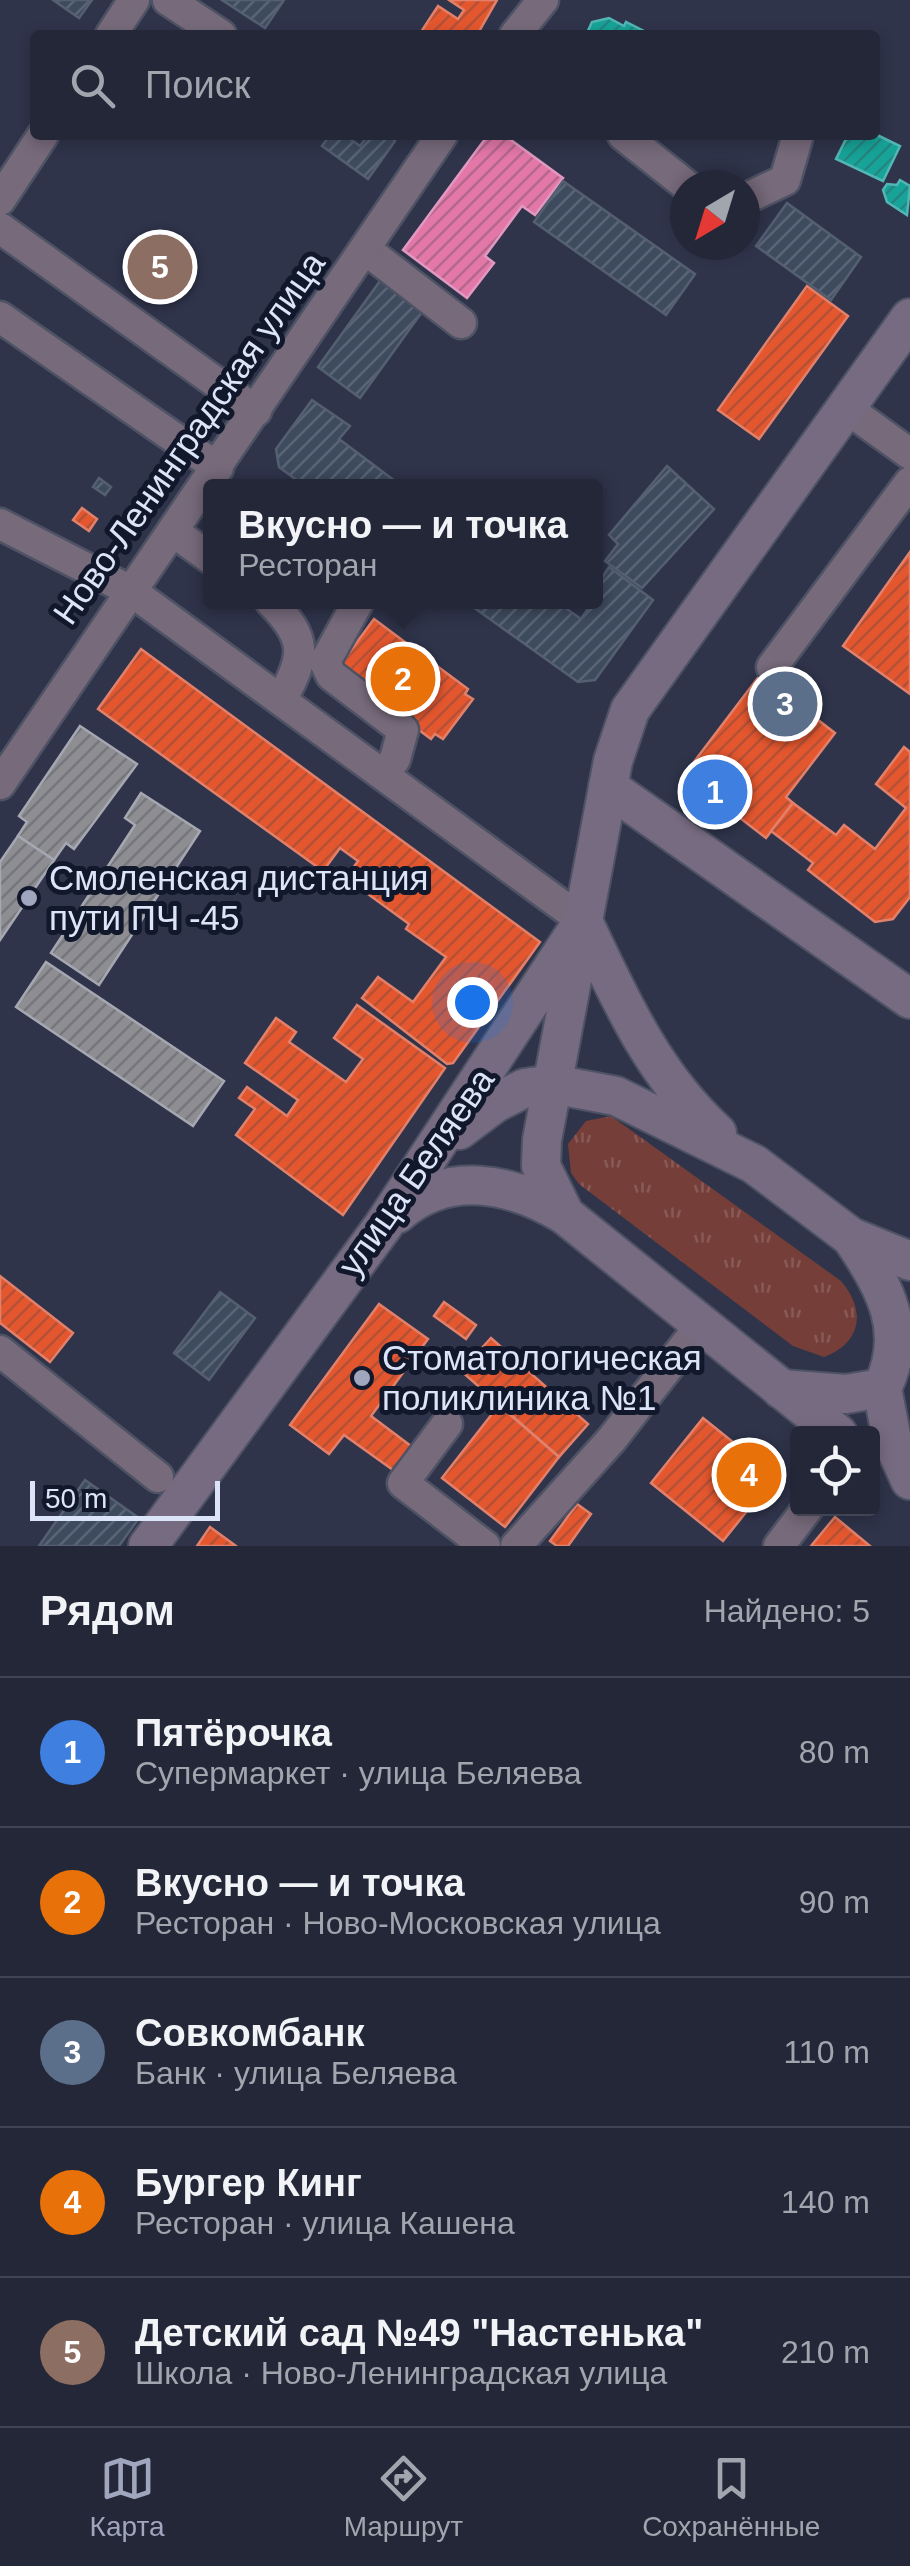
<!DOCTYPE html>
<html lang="ru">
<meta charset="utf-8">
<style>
body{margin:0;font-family:Arial,sans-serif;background:#2f3343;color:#f1f3f6}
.controls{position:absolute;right:30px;bottom:30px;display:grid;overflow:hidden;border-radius:10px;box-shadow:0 5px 15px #0003}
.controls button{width:90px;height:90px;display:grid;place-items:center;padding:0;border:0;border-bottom:2px solid #404453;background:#232738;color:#f1f3f6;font:50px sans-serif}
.compass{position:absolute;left:670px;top:170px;width:90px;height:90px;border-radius:50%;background:#232738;box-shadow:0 5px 15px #0003;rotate:218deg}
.scale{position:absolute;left:30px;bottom:25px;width:190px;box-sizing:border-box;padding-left:10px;border:5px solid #dce4fa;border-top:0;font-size:28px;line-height:35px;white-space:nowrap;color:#dce4fa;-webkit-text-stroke:8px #12182b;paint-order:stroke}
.you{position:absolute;left:472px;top:1002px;width:35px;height:35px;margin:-25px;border:8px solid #fff;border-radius:50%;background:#1a73e8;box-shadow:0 0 0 15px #1a73e833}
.badge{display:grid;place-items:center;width:65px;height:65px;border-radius:50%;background:#9fa6bd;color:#fff;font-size:32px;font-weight:700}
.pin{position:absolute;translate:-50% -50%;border:5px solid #fff;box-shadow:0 2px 10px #0006}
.popup{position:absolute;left:203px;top:479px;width:400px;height:130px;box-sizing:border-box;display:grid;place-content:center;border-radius:10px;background:#232738;filter:drop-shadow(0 2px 8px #0005);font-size:32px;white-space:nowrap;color:#a3a5ae}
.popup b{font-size:38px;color:#f1f3f6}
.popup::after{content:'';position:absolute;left:50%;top:100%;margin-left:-20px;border:20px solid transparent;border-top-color:#232738}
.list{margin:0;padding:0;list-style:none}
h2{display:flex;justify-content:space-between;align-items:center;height:130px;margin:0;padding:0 40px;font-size:42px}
h2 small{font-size:32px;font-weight:400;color:#a3a5ae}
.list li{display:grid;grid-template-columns:65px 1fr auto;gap:30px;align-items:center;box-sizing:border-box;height:150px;padding:0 40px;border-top:2px solid #404453}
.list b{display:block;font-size:38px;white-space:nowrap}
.list p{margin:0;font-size:32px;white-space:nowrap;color:#a3a5ae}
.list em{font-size:32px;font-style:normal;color:#a3a5ae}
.icon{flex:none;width:55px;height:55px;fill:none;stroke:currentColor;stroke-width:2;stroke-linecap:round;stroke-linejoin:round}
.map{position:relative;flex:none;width:910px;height:1546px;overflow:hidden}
.search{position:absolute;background:#232738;box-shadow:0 5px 15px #0003;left:30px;right:30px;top:30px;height:110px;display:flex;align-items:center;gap:25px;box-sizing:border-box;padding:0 35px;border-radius:10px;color:#a3a5ae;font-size:38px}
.sheet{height:880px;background:#232738}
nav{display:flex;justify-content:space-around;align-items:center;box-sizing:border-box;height:140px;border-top:2px solid #404453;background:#232738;font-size:28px;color:#a3a5ae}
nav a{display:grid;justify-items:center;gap:5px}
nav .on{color:#9fa6bd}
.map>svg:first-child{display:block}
.grass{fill:url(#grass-tufts)}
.shops{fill:url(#shops-hatch);stroke:#e2816b;stroke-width:2.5}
.health{fill:url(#health-hatch);stroke:#e198c1;stroke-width:2.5}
.public{fill:url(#public-hatch);stroke:#52b6b5;stroke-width:2.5}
.industry{fill:url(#industry-hatch);stroke:#a5a7b1;stroke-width:2.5}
.building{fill:url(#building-hatch);stroke:#555f72;stroke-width:2.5}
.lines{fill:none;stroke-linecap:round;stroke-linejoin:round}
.minor-casing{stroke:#4d5264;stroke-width:35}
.major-casing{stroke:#4d5264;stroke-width:42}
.minor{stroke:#776a7b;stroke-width:30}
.major{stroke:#776b81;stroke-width:38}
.poi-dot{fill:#9fa6bd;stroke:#12182b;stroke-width:4}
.labels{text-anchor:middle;stroke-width:10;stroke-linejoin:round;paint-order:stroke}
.street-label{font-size:35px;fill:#dce4fa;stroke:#12182b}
.poi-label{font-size:35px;fill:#dce4fa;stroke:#12182b;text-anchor:start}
</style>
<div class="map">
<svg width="910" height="1546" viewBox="0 0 910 1546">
<defs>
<pattern id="grass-tufts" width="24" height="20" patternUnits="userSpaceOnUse" patternTransform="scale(2.5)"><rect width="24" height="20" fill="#753e38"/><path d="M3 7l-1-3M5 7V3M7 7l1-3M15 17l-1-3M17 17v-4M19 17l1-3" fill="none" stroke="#885a56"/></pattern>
<pattern id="shops-hatch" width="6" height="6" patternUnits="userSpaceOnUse" patternTransform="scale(2.5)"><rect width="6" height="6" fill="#e4572e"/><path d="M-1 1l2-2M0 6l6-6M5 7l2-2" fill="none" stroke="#b35137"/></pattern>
<pattern id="health-hatch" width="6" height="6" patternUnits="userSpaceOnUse" patternTransform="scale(2.5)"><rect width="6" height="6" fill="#e377a8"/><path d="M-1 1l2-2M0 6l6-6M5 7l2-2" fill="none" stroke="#b3688c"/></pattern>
<pattern id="public-hatch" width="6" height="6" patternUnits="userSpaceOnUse" patternTransform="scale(2.5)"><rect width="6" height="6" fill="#17a398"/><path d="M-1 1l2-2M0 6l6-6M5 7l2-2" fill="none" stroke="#248681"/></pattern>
<pattern id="industry-hatch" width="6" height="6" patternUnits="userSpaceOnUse" patternTransform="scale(2.5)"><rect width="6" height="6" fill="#8d8d92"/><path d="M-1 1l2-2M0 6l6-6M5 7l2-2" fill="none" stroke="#76777d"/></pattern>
<pattern id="building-hatch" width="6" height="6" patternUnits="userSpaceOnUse" patternTransform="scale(2.5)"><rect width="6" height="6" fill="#3e4b5f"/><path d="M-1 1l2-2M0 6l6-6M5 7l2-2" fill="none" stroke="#596577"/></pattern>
</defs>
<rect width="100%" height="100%" fill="#2f344b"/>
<!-- grass -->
<path class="grass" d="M611 1116 841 1281C866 1310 862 1343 824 1357L793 1346 579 1184 571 1173 568 1144 586 1121Z"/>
<!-- shops -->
<g class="shops">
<path d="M449 0H497L477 35H419L438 6 458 19 464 10Z"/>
<path d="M807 286 848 316 759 439 718 410Z"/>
<path d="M82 508 97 519 89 531 73 520Z"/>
<path d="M910 552V694L843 646Z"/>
<path d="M374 619 468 689 465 694 473 699 443 739 435 734 431 739 337 669Z"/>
<path d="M141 649 540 942 453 1063 447 1064 362 998 378 977 413 1002 446 957 406 929 409 924 346 878 358 861 340 848 323 871 98 709Z"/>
<path d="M760 675 835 733 786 797 793 803 766 838 684 775Z"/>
<path d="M904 747 910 752V897L893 919 875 922 808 870 813 863 771 831 793 803 836 835 844 825 875 849 906 808 876 784Z"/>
<path d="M357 1005 445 1068 343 1215 236 1135 255 1109 239 1098 247 1087 287 1116 298 1100 245 1063 276 1018 296 1032 289 1042 346 1082 363 1059 334 1038Z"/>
<path d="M0 1276 73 1333 50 1362 0 1323Z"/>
<path d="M444 1302 476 1325 466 1339 434 1316Z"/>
<path d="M379 1304 428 1339 371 1416 411 1446 393 1470 344 1435 329 1454 290 1425Z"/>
<path d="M491 1338 588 1424 559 1457 461 1371Z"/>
<path d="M499 1405 559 1457 505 1527 442 1478Z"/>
<path d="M703 1418 775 1476 723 1541 651 1483Z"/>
<path d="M577 1504 591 1514 568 1546H557L550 1541Z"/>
<path d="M835 1517 870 1546H811Z"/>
<path d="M210 1527 236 1546H197Z"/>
</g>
<!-- health -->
<path class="health" d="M488 135H504L563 178 535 215 522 206 485 256 494 263 467 298 403 250Z"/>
<!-- public -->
<g class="public">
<path d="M609 18 624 26 626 22 652 35H586L592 22Z"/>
<path d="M875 134 900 146 883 181 836 159 848 135Z"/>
<path d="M900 180 910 186 907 215 887 202 883 190 887 184 897 185Z"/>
</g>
<!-- industry -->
<g class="industry">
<path d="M80 726 137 764 74 849 66 843 54 860 18 836 27 822 19 816Z"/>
<path d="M141 793 200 831 99 985 51 953 135 825 125 818Z"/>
<path d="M18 836 54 860 0 940V862Z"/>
<path d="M46 962 224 1081 193 1126 16 1007Z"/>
</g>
<!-- building -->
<g class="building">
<path d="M53 0H92L79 18Z"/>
<path d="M222 0H284L265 28Z"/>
<path d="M330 135H345L360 146 368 135H386L395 141 368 179 322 146Z"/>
<path d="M563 181 695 274 666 315 534 222Z"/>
<path d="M787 203 861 257 831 300 756 246Z"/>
<path d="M385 274 427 305 360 398 318 367Z"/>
<path d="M312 400 350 426 339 439 403 487H306L279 467 276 449Z"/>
<path d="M667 466 714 509 642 588 605 561 618 544 609 535Z"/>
<path d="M99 478 111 487 105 495 93 487Z"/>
<path d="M609 567 653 600 595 680 578 682 466 602H557L581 619 589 607 584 603 596 602V587Z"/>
<path d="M220 1292 255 1318 209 1380 174 1353Z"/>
<path d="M85 1480 139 1518 119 1546H39Z"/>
</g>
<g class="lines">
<!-- minor casing -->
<g class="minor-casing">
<g id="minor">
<path d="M168 0 221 35"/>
<path d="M111 35 134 0"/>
<path d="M515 35 543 0"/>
<path d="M623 135 686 185"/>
<path d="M745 199 785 180 798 135"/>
<path d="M0 200 43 135"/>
<path d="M0 228 256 411"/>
<path d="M365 249 461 323"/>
<path d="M0 317 218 468"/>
<path d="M849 410 910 454"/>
<path d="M0 524 131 591 583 921"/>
<path d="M174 532 210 558"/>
<path d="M271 602C307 638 306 656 282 698"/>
<path d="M358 602 325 662 331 675 403 730 395 759 385 773"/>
<path d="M772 667 910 482"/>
<path d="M0 784 442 135"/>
<path d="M0 1351 158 1477"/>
<path d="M447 1424 403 1483 485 1546"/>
<path d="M516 1546 612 1439 701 1325"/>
<path d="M779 1546 807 1509"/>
</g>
</g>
<!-- major casing -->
<g class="major-casing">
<g id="major">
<path d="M608 787 910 999"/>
<path d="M583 921C619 997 653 1075 717 1133"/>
<path d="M459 1130 495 1103 525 1088 552 1084 616 1096 754 1164 851 1237 910 1261"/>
<path d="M397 1214C448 1169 512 1183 565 1215"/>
<path d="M851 1237C885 1286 910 1332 882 1388L892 1440 910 1480"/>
<path d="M781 1389 846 1394 882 1388"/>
<path d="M838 1434 565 1215 541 1166 542 1140 613 761 630 710 910 318"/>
<path d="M148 1546 383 1226 574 935"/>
</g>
</g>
<!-- minor -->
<use href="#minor" class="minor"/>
<!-- major -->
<use href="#major" class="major"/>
</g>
<!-- markers -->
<g class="poi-dot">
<circle cx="29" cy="898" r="10"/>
<circle cx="362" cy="1378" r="10"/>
</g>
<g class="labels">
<!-- street labels -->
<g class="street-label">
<text transform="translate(189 438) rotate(-55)" y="12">Ново-Ленинградская улица</text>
<text transform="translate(416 1172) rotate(-55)" y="12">улица Беляева</text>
</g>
<!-- poi labels -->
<g class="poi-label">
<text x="49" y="890">Смоленская дистанция<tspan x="49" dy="40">пути ПЧ -45</tspan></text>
<text x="382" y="1370">Стоматологическая<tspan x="382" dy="40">поликлиника №1</tspan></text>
</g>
</g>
</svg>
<div class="controls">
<button><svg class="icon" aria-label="locate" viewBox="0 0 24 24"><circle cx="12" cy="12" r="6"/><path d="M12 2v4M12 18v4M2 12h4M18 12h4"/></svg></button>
</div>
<svg class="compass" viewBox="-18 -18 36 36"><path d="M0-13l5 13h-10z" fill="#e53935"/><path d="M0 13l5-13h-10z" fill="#a3a5ae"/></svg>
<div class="scale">50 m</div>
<div class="you"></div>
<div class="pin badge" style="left:715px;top:792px;background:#3f7fe0">1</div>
<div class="pin badge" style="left:403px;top:679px;background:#e8710a">2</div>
<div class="popup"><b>Вкусно — и точка</b>Ресторан</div>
<div class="pin badge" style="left:785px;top:704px;background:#5c6f8a">3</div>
<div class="pin badge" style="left:749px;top:1475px;background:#e8710a">4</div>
<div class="pin badge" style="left:160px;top:267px;background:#8d6e63">5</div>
<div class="search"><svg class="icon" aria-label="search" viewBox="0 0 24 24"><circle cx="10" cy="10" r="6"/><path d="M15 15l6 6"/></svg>Поиск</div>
</div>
<section class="sheet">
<h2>Рядом<small>Найдено: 5</small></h2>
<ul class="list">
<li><span class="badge" style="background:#3f7fe0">1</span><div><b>Пятёрочка</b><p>Супермаркет · улица Беляева</p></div><em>80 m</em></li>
<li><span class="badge" style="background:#e8710a">2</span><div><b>Вкусно — и точка</b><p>Ресторан · Ново-Московская улица</p></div><em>90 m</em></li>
<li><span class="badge" style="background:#5c6f8a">3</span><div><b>Совкомбанк</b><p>Банк · улица Беляева</p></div><em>110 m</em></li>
<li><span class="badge" style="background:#e8710a">4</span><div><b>Бургер Кинг</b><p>Ресторан · улица Кашена</p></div><em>140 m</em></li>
<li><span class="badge" style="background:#8d6e63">5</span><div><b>Детский сад №49 &quot;Настенька&quot;</b><p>Школа · Ново-Ленинградская улица</p></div><em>210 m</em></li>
</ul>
</section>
<nav>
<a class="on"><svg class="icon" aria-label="map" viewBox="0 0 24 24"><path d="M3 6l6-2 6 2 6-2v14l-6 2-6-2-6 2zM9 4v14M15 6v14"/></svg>Карта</a>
<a><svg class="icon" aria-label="directions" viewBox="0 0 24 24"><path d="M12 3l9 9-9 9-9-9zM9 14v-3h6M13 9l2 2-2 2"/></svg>Маршрут</a>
<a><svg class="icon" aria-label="saved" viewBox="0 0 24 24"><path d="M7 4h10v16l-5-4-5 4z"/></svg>Сохранённые</a>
</nav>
